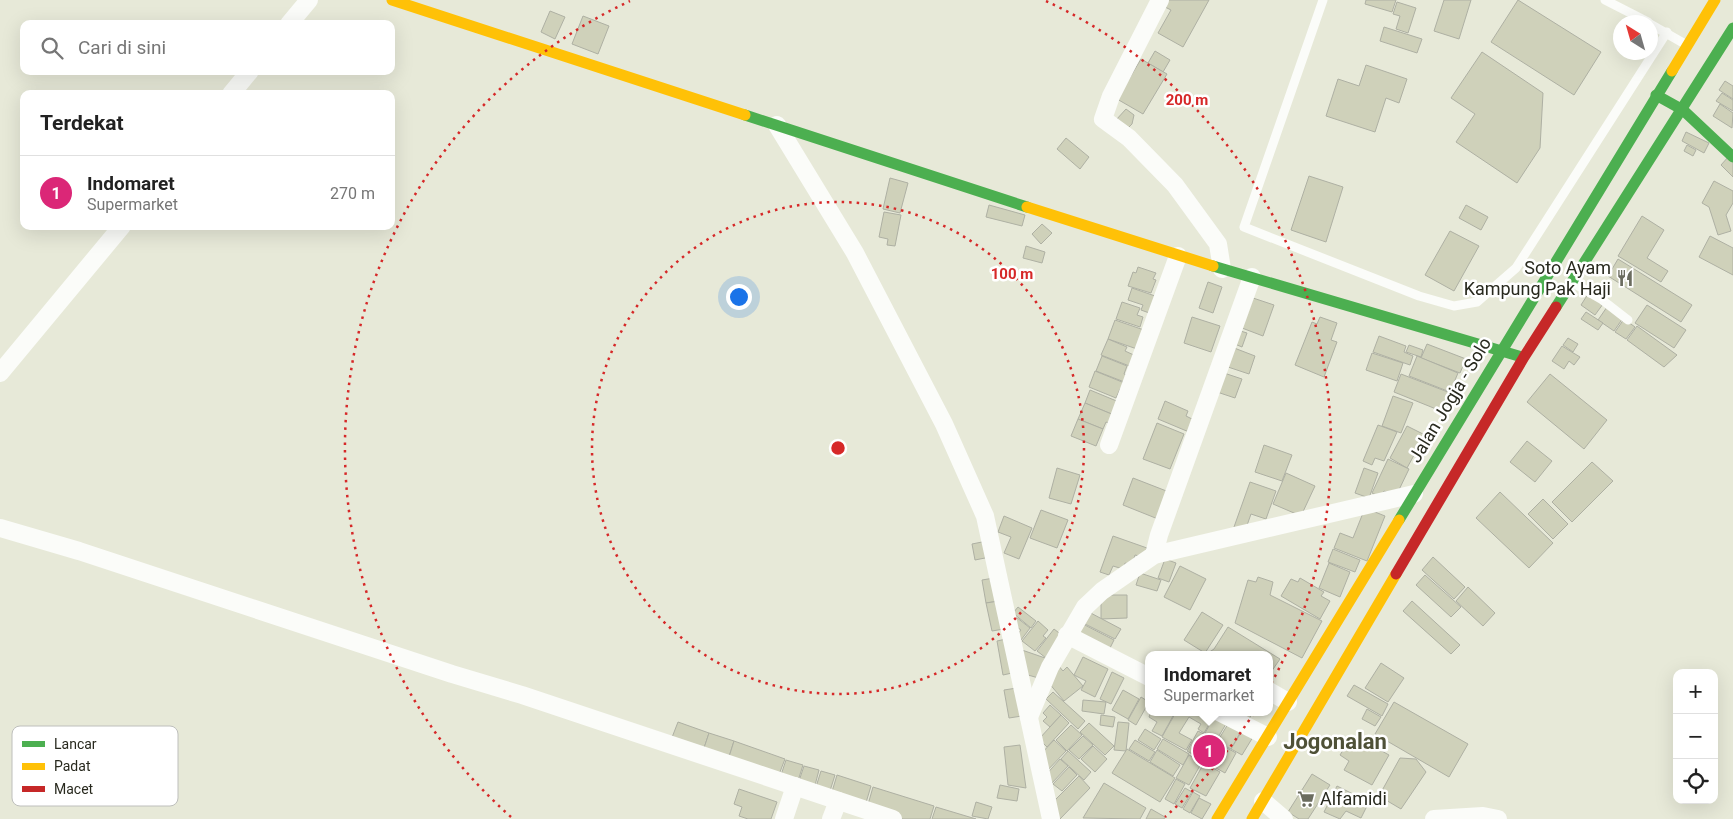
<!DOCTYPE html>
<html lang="id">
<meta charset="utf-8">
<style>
body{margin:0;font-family:Roboto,sans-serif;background:#f6f6f6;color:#222}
.controls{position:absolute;right:15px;bottom:15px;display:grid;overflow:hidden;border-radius:10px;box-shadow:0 5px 20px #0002}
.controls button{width:45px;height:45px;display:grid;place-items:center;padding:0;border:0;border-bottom:1px solid #e0e0e0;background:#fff;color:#222;font:25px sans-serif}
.compass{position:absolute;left:1613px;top:15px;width:45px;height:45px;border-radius:50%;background:#fff;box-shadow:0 5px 20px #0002;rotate:323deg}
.you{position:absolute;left:738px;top:296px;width:18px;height:18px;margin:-12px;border:4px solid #fff;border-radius:50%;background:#1a73e8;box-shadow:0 0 0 8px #1a73e833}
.badge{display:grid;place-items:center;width:32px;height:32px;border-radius:50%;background:#db2777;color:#fff;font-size:16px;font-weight:700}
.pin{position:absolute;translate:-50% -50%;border:2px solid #fff;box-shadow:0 1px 5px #0006}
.popup{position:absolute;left:1145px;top:651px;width:128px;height:65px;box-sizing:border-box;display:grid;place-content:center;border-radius:10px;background:#fff;filter:drop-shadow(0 1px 4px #0005);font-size:16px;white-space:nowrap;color:#767676}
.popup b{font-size:19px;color:#222}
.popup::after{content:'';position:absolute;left:50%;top:100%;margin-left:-10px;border:10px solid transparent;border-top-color:#fff}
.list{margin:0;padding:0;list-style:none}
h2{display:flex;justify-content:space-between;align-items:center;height:65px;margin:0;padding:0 20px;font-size:21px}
h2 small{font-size:16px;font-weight:400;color:#767676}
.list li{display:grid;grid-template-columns:32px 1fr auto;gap:15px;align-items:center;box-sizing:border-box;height:75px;padding:0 20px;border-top:1px solid #e0e0e0}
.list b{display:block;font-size:19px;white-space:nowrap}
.list p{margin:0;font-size:16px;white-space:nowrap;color:#767676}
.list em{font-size:16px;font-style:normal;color:#767676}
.icon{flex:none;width:28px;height:28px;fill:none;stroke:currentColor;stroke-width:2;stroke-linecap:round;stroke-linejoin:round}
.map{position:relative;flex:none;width:1733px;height:819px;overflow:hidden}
.search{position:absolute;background:#fff;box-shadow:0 5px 20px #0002;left:20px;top:20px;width:375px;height:55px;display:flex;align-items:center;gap:12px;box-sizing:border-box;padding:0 18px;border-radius:10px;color:#767676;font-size:19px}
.panel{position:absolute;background:#fff;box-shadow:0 5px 20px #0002;left:20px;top:90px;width:375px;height:140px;border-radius:10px}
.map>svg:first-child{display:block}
.building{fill:#cfd1ba;stroke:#aeb0a3}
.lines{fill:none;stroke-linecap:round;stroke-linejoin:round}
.lane{stroke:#fbfcf9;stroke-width:9}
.street{stroke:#fbfcf9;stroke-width:18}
.fast{stroke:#4caf50;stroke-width:11}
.slow{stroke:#ffc107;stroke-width:11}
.jam{stroke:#c62828;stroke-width:11}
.ring{fill:none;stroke:#d62828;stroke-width:2.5;stroke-dasharray:2.5 5}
.labels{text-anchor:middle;stroke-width:5;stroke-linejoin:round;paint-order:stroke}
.poi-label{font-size:18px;fill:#28291e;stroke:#fff;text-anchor:end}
.street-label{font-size:18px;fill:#28291e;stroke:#fff}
.district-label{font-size:22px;font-weight:bold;fill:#4f5137;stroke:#fff}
.key{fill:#fff;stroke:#bebfbc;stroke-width:1}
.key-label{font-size:14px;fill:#28291e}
.centre{fill:#d62828;stroke:#fff;stroke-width:2.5}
.ring-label{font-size:15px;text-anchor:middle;font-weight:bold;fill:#d62828;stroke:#fff;stroke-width:5;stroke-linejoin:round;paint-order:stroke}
</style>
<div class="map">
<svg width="1733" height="819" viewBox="0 0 1733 819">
<rect width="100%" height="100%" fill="#e7e9d8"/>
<!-- building -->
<g class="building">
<path d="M1162 0H1209L1183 47 1158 33 1171 10 1159 4Z"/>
<path d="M1366 0H1396L1392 12 1365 4Z"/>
<path d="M1444 0H1471L1459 39 1434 31Z"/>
<path d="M1518 0 1601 52 1574 95 1491 42Z"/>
<path d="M1397 2 1416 8 1408 33 1396 29 1400 16 1393 14Z"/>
<path d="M550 11 565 17 555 39 541 32Z"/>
<path d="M583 16 609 26 598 54 572 44Z"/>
<path d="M1384 27 1422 39 1417 53 1380 41Z"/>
<path d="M1155 51 1170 60 1163 72 1148 63Z"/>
<path d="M1482 52 1543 93 1540 148 1517 183 1456 142 1475 114 1451 98Z"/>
<path d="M1141 59 1167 74 1143 114 1117 99Z"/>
<path d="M1366 65 1407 79 1399 103 1386 98 1375 132 1326 116 1338 79 1359 86Z"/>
<path d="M1725 81 1733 86V99L1719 90Z"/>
<path d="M1722 93 1733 100V111L1716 101Z"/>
<path d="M1720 104 1733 113 1732 128 1713 116Z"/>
<path d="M1126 109 1134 115 1132 124 1126 130 1116 120Z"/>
<path d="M1686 132 1709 143 1704 153 1682 141Z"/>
<path d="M1066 138 1089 157 1080 169 1057 149Z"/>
<path d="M1687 145 1696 150 1693 156 1684 151Z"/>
<path d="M1729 156 1733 160V177L1721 165Z"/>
<path d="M1309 176 1343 187 1326 242 1291 230Z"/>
<path d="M890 178 908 183 900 213 883 209Z"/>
<path d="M1714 181 1733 191V203L1726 215 1731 231 1718 235 1709 207 1702 203Z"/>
<path d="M989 205 1025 215 1022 226 986 217Z"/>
<path d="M1466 205 1488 217 1481 230 1459 218Z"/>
<path d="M884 212 901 215 895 246 887 245 888 239 879 237Z"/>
<path d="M1642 216 1664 230 1647 258 1668 271 1661 282 1618 256Z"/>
<path d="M1042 224 1052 233 1041 244 1032 234Z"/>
<path d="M1450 231 1479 246 1454 291 1425 275Z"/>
<path d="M1710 236 1733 248V275L1699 257Z"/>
<path d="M1026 246 1045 252 1042 263 1023 258Z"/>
<path d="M1618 259 1692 305 1681 322 1608 276Z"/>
<path d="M1138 267 1156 273 1153 279 1156 280 1151 293 1128 286 1133 272 1136 273Z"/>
<path d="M1208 282 1222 287 1213 313 1199 308Z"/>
<path d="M1132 288 1158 297 1152 314 1141 310 1143 305 1128 300Z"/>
<path d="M1588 294 1603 304 1595 315 1581 305Z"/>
<path d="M1253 298 1274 305 1263 336 1242 328Z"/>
<path d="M1122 302 1140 308 1137 315 1143 317 1140 327 1116 319Z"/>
<path d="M1647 305 1686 330 1674 348 1635 323Z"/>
<path d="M1607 307 1623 318 1614 331 1598 320Z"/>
<path d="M1586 312 1603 323 1598 330 1581 319Z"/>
<path d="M1192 317 1220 326 1211 352 1184 343Z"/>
<path d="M1320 317 1337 323 1331 340 1337 342 1324 377 1295 365 1312 322 1317 324Z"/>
<path d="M1624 319 1635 327 1626 339 1615 332Z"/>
<path d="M1115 320 1144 330 1137 349 1108 339Z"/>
<path d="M1637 326 1677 355 1664 367 1627 340Z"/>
<path d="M1234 329 1247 333 1242 347 1230 342Z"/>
<path d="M1379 336 1406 346 1404 352 1413 356 1410 365 1373 352Z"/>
<path d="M1568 338 1578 344 1573 352 1563 345Z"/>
<path d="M1108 339 1127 347 1125 351 1136 356 1132 367 1101 355Z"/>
<path d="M1427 344 1466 359 1460 373 1421 358Z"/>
<path d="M1409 345 1423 350 1421 357 1406 352Z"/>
<path d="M1229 346 1255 356 1249 374 1222 365Z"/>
<path d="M1562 346 1580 357 1574 365 1569 361 1564 369 1552 361Z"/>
<path d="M1372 353 1403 363 1397 381 1366 370Z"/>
<path d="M1102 356 1127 366 1124 374 1130 376 1127 383 1096 371Z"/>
<path d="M1417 356 1458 373 1450 392 1409 376Z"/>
<path d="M1095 371 1127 384 1120 389 1116 398 1089 387Z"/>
<path d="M1224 373 1242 379 1235 398 1217 392Z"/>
<path d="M1401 374 1453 394 1446 413 1394 392Z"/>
<path d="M1550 374 1607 420 1584 449 1527 402Z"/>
<path d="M1090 390 1119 402 1114 415 1085 403Z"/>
<path d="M1393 396 1413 403 1401 433 1382 426Z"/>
<path d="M1165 401 1188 411 1186 416 1194 420 1189 432 1158 419Z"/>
<path d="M1085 403 1114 415 1111 424 1106 422 1103 429 1078 419Z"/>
<path d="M1078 419 1103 429 1096 446 1071 436Z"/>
<path d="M1157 423 1184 434 1170 469 1143 459Z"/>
<path d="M1378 425 1397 432 1384 461 1375 458 1372 465 1363 461Z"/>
<path d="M1407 426 1425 435 1407 468 1390 458Z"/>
<path d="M1527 441 1552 461 1535 482 1510 462Z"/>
<path d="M1264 445 1292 455 1282 481 1255 472Z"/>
<path d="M1388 459 1409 469 1396 496 1384 491 1380 497 1372 493Z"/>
<path d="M1592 462 1613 481 1572 522 1552 502Z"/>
<path d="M1057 468 1080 475 1071 504 1049 498Z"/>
<path d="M1364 468 1378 473 1369 498 1355 493Z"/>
<path d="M1286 473 1315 486 1301 516 1273 504Z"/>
<path d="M1133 478 1169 492 1158 519 1123 505Z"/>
<path d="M1250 482 1276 491 1266 519 1251 514 1245 531 1234 527Z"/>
<path d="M1500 492 1553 543 1529 568 1476 518Z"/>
<path d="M1543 499 1568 524 1553 539 1528 514Z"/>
<path d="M1365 508 1385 516 1367 561 1334 548 1340 533 1353 538Z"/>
<path d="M1041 510 1068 520 1057 548 1030 538Z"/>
<path d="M1004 516 1032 528 1019 559 1004 553 1011 537 998 532Z"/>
<path d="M1113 536 1147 548 1143 557 1135 555 1132 565 1125 563 1123 569 1113 566 1109 575 1100 572Z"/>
<path d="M987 541 990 557 975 560 972 544Z"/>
<path d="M1333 549 1360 560 1355 572 1328 562Z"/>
<path d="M1433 557 1465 587 1454 599 1422 570Z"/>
<path d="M1165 559 1176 563 1169 582 1158 578Z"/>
<path d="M1329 563 1350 572 1340 597 1319 588Z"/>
<path d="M1180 566 1206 579 1190 610 1164 597Z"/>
<path d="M1140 573 1161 580 1157 591 1136 585Z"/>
<path d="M1425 575 1461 607 1451 617 1416 585Z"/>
<path d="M1258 577 1273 582 1270 595 1322 621 1302 658 1235 623 1248 580 1256 582Z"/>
<path d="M994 578 999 601 986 603 982 580Z"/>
<path d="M1300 578 1324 592 1321 596 1330 601 1320 619 1281 596 1291 579 1298 582Z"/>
<path d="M1468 587 1495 613 1483 626 1456 601Z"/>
<path d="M1101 595H1127V618L1101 619Z"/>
<path d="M999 601 1004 629 992 631 986 603Z"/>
<path d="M1412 601 1460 645 1451 654 1403 611Z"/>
<path d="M1018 607 1036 621 1031 628 1013 613Z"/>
<path d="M1085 610 1121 629 1115 639 1079 621Z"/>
<path d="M1202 612 1223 625 1205 653 1184 640Z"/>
<path d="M1016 617 1030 628 1021 640 1016 636 1021 630 1011 623Z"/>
<path d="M1038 621 1048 630 1043 636 1046 638 1035 651 1022 641Z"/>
<path d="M1079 622 1114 640 1108 652 1073 635Z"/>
<path d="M1228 627 1280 659 1269 675V655L1208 653 1214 649Z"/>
<path d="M1054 629 1063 636 1046 658 1037 651Z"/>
<path d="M1006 639 1012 673 1003 675 997 641Z"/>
<path d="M1019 649 1048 659 1042 679 1021 673Z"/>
<path d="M1083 657 1108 669 1095 697 1081 690 1086 681 1074 675Z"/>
<path d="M1381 663 1404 678 1388 702 1365 688Z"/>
<path d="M1057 664 1063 671 1067 667 1083 686 1064 701 1048 682Z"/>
<path d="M1112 672 1124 678 1111 704 1100 699Z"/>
<path d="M1354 685 1388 704 1382 716 1347 696Z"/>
<path d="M1017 688 1022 716 1009 718 1004 690Z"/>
<path d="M1123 690 1139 699 1128 719 1112 710Z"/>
<path d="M1053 692 1085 721 1078 729 1046 699Z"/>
<path d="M1141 697 1149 702 1136 725 1128 720Z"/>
<path d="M1083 700 1106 702 1104 714 1082 711Z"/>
<path d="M1394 702 1468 744 1449 777 1375 734Z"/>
<path d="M1050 705 1061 715 1050 727 1043 721 1047 717 1043 713Z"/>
<path d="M1367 709 1381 717 1375 726 1362 719Z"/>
<path d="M1151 712H1166L1173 716 1162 736 1152 731 1157 722 1149 717Z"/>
<path d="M1176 712 1215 714 1204 733 1198 729 1201 724 1189 717 1179 733 1192 740 1186 750 1162 737Z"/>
<path d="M1224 712H1253L1246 724Z"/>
<path d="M1061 715 1069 723 1047 747 1039 739Z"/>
<path d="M1101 715 1115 717 1113 727 1100 725Z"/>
<path d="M1214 717 1226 724 1217 739 1205 733Z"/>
<path d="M678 722 709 733 703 751 671 740Z"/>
<path d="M1118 722 1129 723 1126 751 1114 750Z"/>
<path d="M1089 723 1114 746 1105 755 1080 732Z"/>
<path d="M1228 724 1241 731 1231 749 1217 742Z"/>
<path d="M1071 725 1082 735 1067 751 1056 740Z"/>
<path d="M1145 729 1161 739 1154 750 1138 740Z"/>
<path d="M1198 731 1213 739 1201 759 1187 751Z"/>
<path d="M1242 731 1253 737 1242 755 1231 749Z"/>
<path d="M709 733 734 741 728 760 703 751Z"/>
<path d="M1083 736 1093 745 1079 759 1069 750Z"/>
<path d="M1163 739 1189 754 1183 765 1157 749Z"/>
<path d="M1350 739 1357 745 1360 739 1389 755 1372 785 1344 770 1349 761 1340 755Z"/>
<path d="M1054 740 1066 751 1044 774 1039 756Z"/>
<path d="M1135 740 1155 752 1149 761 1129 749Z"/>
<path d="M734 741 785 759 778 777 728 760Z"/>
<path d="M1216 742 1236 753 1225 773 1205 762Z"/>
<path d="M1020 745 1026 788 1008 785 1004 747Z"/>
<path d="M1093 746 1107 759 1095 772 1081 759Z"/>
<path d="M1127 749 1175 778 1160 802 1112 773Z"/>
<path d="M1157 750 1180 765 1173 776 1150 762Z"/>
<path d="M1068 751 1091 772 1084 780 1061 759Z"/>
<path d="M1189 755 1202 762 1189 785 1176 778Z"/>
<path d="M1400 758 1416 759 1426 772 1401 809 1379 796Z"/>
<path d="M1060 759 1068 766 1051 784 1044 777Z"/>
<path d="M786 760 803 765 797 784 780 778Z"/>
<path d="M1204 763 1220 772 1206 796 1190 788Z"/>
<path d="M804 766 819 770 814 789 798 784Z"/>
<path d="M1069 767 1077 775 1062 791 1053 784Z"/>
<path d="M821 771 835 775 829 794 815 790Z"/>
<path d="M1312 774 1330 785 1308 819H1299L1288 812Z"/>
<path d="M837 775 871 786 865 806 831 795Z"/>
<path d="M1079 776 1090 788 1060 819 1048 807Z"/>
<path d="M1176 779 1185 784 1174 804 1165 799Z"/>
<path d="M1104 783 1146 808 1140 819 1083 818Z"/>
<path d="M1000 785 1019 789 1017 801 997 798Z"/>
<path d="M1337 786 1369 802 1361 818 1346 811 1340 819 1324 812Z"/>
<path d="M873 787 934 806 930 819H903L867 808Z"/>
<path d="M1185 788 1192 792 1182 808 1175 804Z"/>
<path d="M739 789 777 802 771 819H748L739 816 742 807 734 804Z"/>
<path d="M1193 792 1200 796 1190 813 1183 809Z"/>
<path d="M1199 798 1211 804 1202 819 1191 813Z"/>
<path d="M976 802 992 807 988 819 972 816Z"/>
<path d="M936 807 976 819H932Z"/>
<path d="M1151 809 1165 817 1164 819H1146Z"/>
</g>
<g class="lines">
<!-- lane -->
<g class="lane">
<path d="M1323 0 1244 227 1419 296 1454 306 1477 302 1516 268 1667 32"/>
<path d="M1605 0 1648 22"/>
<path d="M1650 24 1685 44"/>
<path d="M1575 284 1601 299 1628 320"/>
</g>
<!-- street -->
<g class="street">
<path d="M1160 0 1111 96 1103 119 1129 138 1175 185 1218 244 1222 269"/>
<path d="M289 24 309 0"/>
<path d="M231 94 250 71"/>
<path d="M777 125 855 253 944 424 985 516 1051 819"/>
<path d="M0 373 122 226"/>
<path d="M1109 445 1178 256"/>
<path d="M0 528 79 551 452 674 522 695 893 819"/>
<path d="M1154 555 1159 535 1252 277"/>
<path d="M1067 635 1149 677"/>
<path d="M1269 691 1288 702"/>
<path d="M1219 712 1268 737"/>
<path d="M1029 717 1050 667 1085 607 1102 591 1154 555 1414 494"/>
<path d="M1263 801 1284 819"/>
<path d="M784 819 795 786"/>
<path d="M831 819 838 801"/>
<path d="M1434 819 1483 816 1498 819"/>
</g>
<!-- fast -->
<g class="fast">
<path d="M1656 95 1683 110 1733 157"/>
<path d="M745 115 1027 207"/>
<path d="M1213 266 1522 357"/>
<path d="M1556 307 1733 28"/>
<path d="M1399 520 1672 71"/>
</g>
<!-- slow -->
<g class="slow">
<path d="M392 0 745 115"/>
<path d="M1672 71 1715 0"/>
<path d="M1027 207 1213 266"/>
<path d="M1217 819 1399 520"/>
<path d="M1252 819 1396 574"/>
</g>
<!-- jam -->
<path class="jam" d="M1396 574 1524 357 1556 307"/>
</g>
<!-- distance rings -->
<g class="ring">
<circle cx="838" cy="448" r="246"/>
<path d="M511 817A493 493 0 0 1 630 1M1046 1A493 493 0 0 1 1165 817"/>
</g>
<!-- icons -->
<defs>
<g id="restaurant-bare" transform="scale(1.35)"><path d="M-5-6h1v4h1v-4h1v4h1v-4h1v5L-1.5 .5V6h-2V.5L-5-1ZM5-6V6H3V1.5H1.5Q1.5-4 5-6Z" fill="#6b6c5f" stroke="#fff" stroke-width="2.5" paint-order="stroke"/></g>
<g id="supermarket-bare" transform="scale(1.35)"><path d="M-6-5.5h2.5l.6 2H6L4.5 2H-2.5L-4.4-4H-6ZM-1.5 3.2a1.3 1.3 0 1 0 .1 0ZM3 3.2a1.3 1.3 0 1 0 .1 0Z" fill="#6b6c5f" stroke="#fff" stroke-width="2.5" paint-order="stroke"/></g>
</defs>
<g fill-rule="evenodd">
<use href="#restaurant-bare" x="1625" y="278"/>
<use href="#supermarket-bare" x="1306" y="799"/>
</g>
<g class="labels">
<!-- poi labels -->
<g class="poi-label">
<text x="1611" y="274">Soto Ayam<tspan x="1611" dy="21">Kampung Pak Haji</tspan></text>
<text x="1320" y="805" text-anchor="start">Alfamidi</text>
</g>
<!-- street labels -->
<g class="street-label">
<text transform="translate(1450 400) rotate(-59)" y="6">Jalan Jogja - Solo</text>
</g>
<!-- district labels -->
<g class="district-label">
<text x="1335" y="749">Jogonalan</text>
</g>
</g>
<!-- legend -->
<rect x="12" y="726" width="166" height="80" rx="8" class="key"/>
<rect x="22" y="741" width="23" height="6" fill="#4caf50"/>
<rect x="22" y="763" width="23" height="7" fill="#ffc107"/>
<rect x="22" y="786" width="23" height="6" fill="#c62828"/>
<g class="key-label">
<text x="54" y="749">Lancar</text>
<text x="54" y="771">Padat</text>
<text x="54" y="794">Macet</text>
</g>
<circle cx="838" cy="448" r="8" class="centre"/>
<g class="ring-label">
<text x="1187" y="105">200 m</text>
<text x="1012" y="279">100 m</text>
</g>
</svg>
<div class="controls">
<button>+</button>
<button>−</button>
<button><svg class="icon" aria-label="locate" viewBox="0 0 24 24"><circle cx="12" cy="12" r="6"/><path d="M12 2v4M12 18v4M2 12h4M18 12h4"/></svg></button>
</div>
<svg class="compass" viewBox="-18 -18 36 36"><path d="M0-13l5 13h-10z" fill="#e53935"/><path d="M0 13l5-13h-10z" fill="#767676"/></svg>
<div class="you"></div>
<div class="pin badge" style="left:1209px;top:751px">1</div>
<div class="popup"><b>Indomaret</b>Supermarket</div>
<div class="search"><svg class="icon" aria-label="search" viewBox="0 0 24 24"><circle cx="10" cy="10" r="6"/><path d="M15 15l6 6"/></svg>Cari di sini</div>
<section class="panel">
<h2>Terdekat<small></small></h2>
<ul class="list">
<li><span class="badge">1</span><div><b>Indomaret</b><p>Supermarket</p></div><em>270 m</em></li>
</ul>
</section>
</div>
